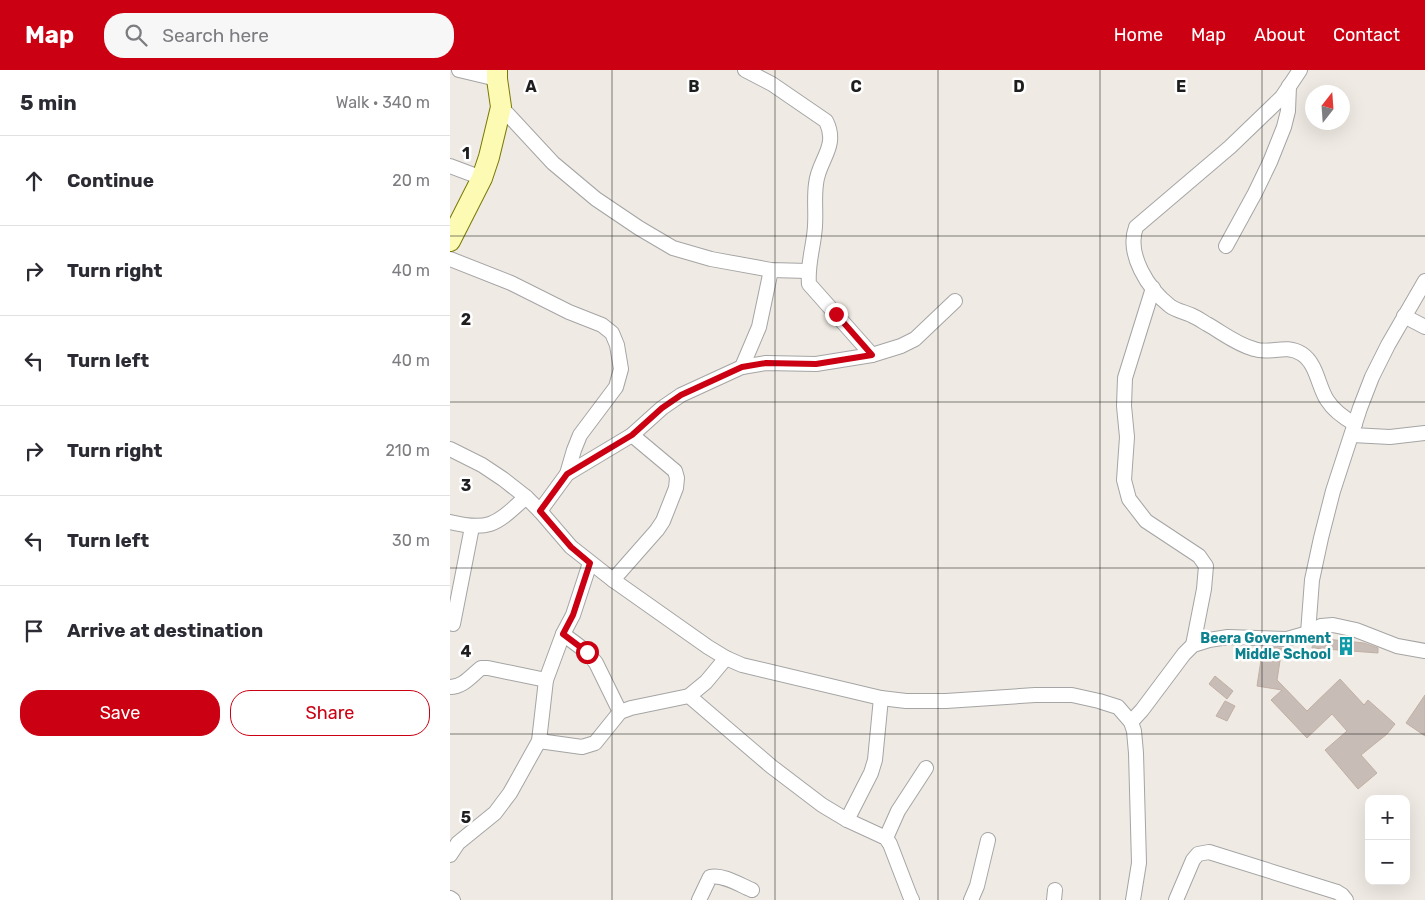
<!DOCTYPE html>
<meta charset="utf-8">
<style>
body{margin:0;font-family:Rubik,sans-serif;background:#f7f7f7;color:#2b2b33}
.controls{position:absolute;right:15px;bottom:15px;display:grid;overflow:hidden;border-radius:10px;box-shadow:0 5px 20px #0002}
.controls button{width:45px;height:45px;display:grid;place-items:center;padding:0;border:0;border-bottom:1px solid #e1e1e2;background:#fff;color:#2b2b33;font:25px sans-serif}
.compass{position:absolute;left:855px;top:15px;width:45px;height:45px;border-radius:50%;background:#fff;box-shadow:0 5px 20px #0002;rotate:17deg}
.stop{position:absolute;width:15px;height:15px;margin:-11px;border:4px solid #cb0012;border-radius:50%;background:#fff}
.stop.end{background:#cb0012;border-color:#fff;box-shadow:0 1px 5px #0008}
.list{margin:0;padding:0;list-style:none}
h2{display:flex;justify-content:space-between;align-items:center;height:65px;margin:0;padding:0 20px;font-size:21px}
h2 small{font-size:16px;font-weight:400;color:#7c7c81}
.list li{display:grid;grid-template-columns:32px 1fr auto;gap:15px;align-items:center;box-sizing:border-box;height:90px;padding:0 20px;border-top:1px solid #e1e1e2}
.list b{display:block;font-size:19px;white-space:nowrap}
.list em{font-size:16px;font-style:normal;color:#7c7c81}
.actions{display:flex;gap:10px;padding:15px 20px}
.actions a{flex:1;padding:11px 0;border:1px solid #cb0012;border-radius:20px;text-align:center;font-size:18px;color:#cb0012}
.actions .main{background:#cb0012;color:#fff}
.icon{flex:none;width:28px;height:28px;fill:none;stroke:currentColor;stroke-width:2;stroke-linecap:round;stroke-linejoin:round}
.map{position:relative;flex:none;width:975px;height:830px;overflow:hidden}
header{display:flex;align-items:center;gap:30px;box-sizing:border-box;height:70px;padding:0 25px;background:#cb0012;color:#fff}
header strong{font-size:24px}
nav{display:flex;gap:28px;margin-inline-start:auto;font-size:18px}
.search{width:350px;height:45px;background:#f7f7f7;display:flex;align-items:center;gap:12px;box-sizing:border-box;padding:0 18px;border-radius:20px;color:#7c7c81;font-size:19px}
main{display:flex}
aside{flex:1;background:#fff}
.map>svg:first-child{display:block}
.building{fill:#c7bcb6;stroke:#c2afa4}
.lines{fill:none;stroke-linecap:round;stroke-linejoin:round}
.street-casing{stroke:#a5a5a5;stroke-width:16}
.secondary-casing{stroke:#777900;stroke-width:22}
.street{stroke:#fff;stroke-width:14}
.secondary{stroke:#fdfab3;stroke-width:20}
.route{stroke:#cb0012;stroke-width:6}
.grid{fill:none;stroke:#1e1e1e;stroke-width:1;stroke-opacity:0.55}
.labels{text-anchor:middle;stroke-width:5;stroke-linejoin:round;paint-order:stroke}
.culture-label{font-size:14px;font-weight:bold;fill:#0d838f;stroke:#fff;text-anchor:end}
.grid-label{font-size:16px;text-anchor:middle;font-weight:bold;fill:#1e1e1e;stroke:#fff;stroke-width:5;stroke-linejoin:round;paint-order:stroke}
</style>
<header>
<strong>Map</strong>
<div class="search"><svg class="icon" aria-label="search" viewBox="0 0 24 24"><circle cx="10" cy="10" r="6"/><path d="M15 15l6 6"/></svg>Search here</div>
<nav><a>Home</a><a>Map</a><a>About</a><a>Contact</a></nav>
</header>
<main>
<aside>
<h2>5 min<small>Walk · 340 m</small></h2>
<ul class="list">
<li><svg class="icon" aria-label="ahead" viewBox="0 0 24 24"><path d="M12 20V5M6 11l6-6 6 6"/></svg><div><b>Continue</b></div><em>20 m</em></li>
<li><svg class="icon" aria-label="right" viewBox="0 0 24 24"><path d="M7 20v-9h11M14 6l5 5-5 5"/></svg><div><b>Turn right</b></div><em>40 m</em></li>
<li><svg class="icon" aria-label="left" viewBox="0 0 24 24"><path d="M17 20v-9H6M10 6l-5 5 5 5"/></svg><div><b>Turn left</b></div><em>40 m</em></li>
<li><svg class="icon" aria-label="right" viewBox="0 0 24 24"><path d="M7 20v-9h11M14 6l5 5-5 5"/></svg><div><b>Turn right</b></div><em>210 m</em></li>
<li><svg class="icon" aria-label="left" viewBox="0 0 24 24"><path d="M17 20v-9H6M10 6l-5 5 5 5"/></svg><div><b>Turn left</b></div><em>30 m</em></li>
<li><svg class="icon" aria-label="arrive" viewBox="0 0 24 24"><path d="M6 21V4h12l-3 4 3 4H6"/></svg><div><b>Arrive at destination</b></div></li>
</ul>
<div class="actions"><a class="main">Save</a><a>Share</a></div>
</aside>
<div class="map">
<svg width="975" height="830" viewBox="0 0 975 830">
<rect width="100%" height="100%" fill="#efeae3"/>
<!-- building -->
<g class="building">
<path d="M866 568 914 573 928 578V583L862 578 863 570Z"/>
<path d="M813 577 832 578 827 610 857 641 890 609 914 635 918 630 945 654 937 664 911 685 927 703 908 719 875 680 897 661 882 644 857 668 821 630 832 620 807 616Z"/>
<path d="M765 606 783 621 777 629 759 614Z"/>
<path d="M975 625V666L956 653Z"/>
<path d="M775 631 785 636 777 651 766 646Z"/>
</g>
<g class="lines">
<!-- street casing -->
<g class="street-casing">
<g id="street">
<path d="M9 0 47 9"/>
<path d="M295 0 322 14 376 51C389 77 368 90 366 114 364 128 366 142 365 156 364 176 357 194 359 214L422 285"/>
<path d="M850 0 832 27 780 77 686 157C676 184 698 219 720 236 725 240 734 242 741 245 746 247 752 251 757 254 773 263 786 274 804 279 821 285 835 273 852 284 867 294 868 316 877 330 884 341 894 348 905 354"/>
<path d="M51 37 103 93 146 129 189 158 223 178 261 189 321 200 358 201"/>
<path d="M0 96 32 108"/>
<path d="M776 176 805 123 820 92 834 57 838 41 839 16"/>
<path d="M0 189 61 213 119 242 152 255 162 263 167 275 171 299 166 317 130 365 124 380 117 404"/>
<path d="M703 218 675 308 674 336 677 367 674 410 679 429 696 451 749 486 756 496 754 519 743 575"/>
<path d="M954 246 975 257"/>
<path d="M292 297 309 257 321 200"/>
<path d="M902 365 940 367 975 363"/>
<path d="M0 379 32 395 53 409 76 427 90 441 121 477 163 510 258 577 276 588 292 595 431 628 456 631H496L585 625H622L649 631 668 637 681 652 684 661 686 683 689 793 683 830"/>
<path d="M90 441 117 404 182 365 212 338 231 325 292 297 316 293 366 294 422 285 451 276 465 269 505 231"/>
<path d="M0 452C41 462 47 453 76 427"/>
<path d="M163 510 207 460 213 451 226 418 227 408 225 401 182 365"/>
<path d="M3 554 22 457"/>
<path d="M858 563 862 510 871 468 883 421 910 338 922 307 938 275 975 211"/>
<path d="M113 564 137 582 146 593 170 642"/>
<path d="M0 617C13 617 21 606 31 598H38L96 610"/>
<path d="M239 626 322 697 372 735 397 750 436 768 440 774 460 826 462 830"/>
<path d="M681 652 692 640 734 584 743 575 759 570 778 567 837 569 858 563 871 556 883 555 906 560 947 576 975 581"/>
<path d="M89 671 132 677 145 673 170 642 181 638 239 626 256 612 276 588"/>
<path d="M397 750 421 703 425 690 431 628"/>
<path d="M436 768 448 741 476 698"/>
<path d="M0 785 8 773 45 743 60 723 89 671 96 610 113 564 123 545 140 493"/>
<path d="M0 828 3 830"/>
<path d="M249 830 260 807C273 804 290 815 302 820"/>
<path d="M521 830 527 816 538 770"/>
<path d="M604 830 605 820"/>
<path d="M726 830 743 790 748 784 759 782 887 822 892 825 896 830"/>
</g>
</g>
<!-- secondary casing -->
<g class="secondary-casing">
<path id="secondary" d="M0 171 32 108 39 87 51 37 47 9V0"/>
</g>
<!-- street -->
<use href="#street" class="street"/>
<!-- secondary -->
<use href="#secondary" class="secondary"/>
</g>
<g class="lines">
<!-- route -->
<path class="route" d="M137 582 113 564 123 545 140 493 121 477 90 441 117 404 182 365 212 338 231 325 292 297 316 293 366 294 422 285 386 244"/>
</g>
<!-- grid -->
<path class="grid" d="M162 0V830M325 0V830M488 0V830M650 0V830M812 0V830M0 166H975M0 332H975M0 498H975M0 664H975"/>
<!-- icons -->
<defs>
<g id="building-bare" transform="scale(1.5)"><path d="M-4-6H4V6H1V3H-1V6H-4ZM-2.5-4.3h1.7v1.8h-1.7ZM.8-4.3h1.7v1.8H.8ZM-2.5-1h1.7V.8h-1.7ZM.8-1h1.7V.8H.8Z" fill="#0f9aa8" stroke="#fff" stroke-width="2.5" paint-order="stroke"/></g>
</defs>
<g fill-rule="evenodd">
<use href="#building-bare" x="896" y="576"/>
</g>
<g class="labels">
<!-- culture labels -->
<g class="culture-label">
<text x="881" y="573">Beera Government<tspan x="881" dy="16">Middle School</tspan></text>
</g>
</g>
<g class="grid-label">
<text x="81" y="22">A</text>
<text x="244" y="22">B</text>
<text x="406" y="22">C</text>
<text x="569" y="22">D</text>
<text x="731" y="22">E</text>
<text x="16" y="89">1</text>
<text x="16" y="255">2</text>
<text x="16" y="421">3</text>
<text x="16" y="587">4</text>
<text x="16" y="753">5</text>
</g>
</svg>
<div class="controls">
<button>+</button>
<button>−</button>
</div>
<svg class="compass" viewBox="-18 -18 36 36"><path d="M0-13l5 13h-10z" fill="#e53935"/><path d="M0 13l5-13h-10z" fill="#7c7c81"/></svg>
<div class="stop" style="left:137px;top:582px"></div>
<div class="stop end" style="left:386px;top:244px"></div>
</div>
</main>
